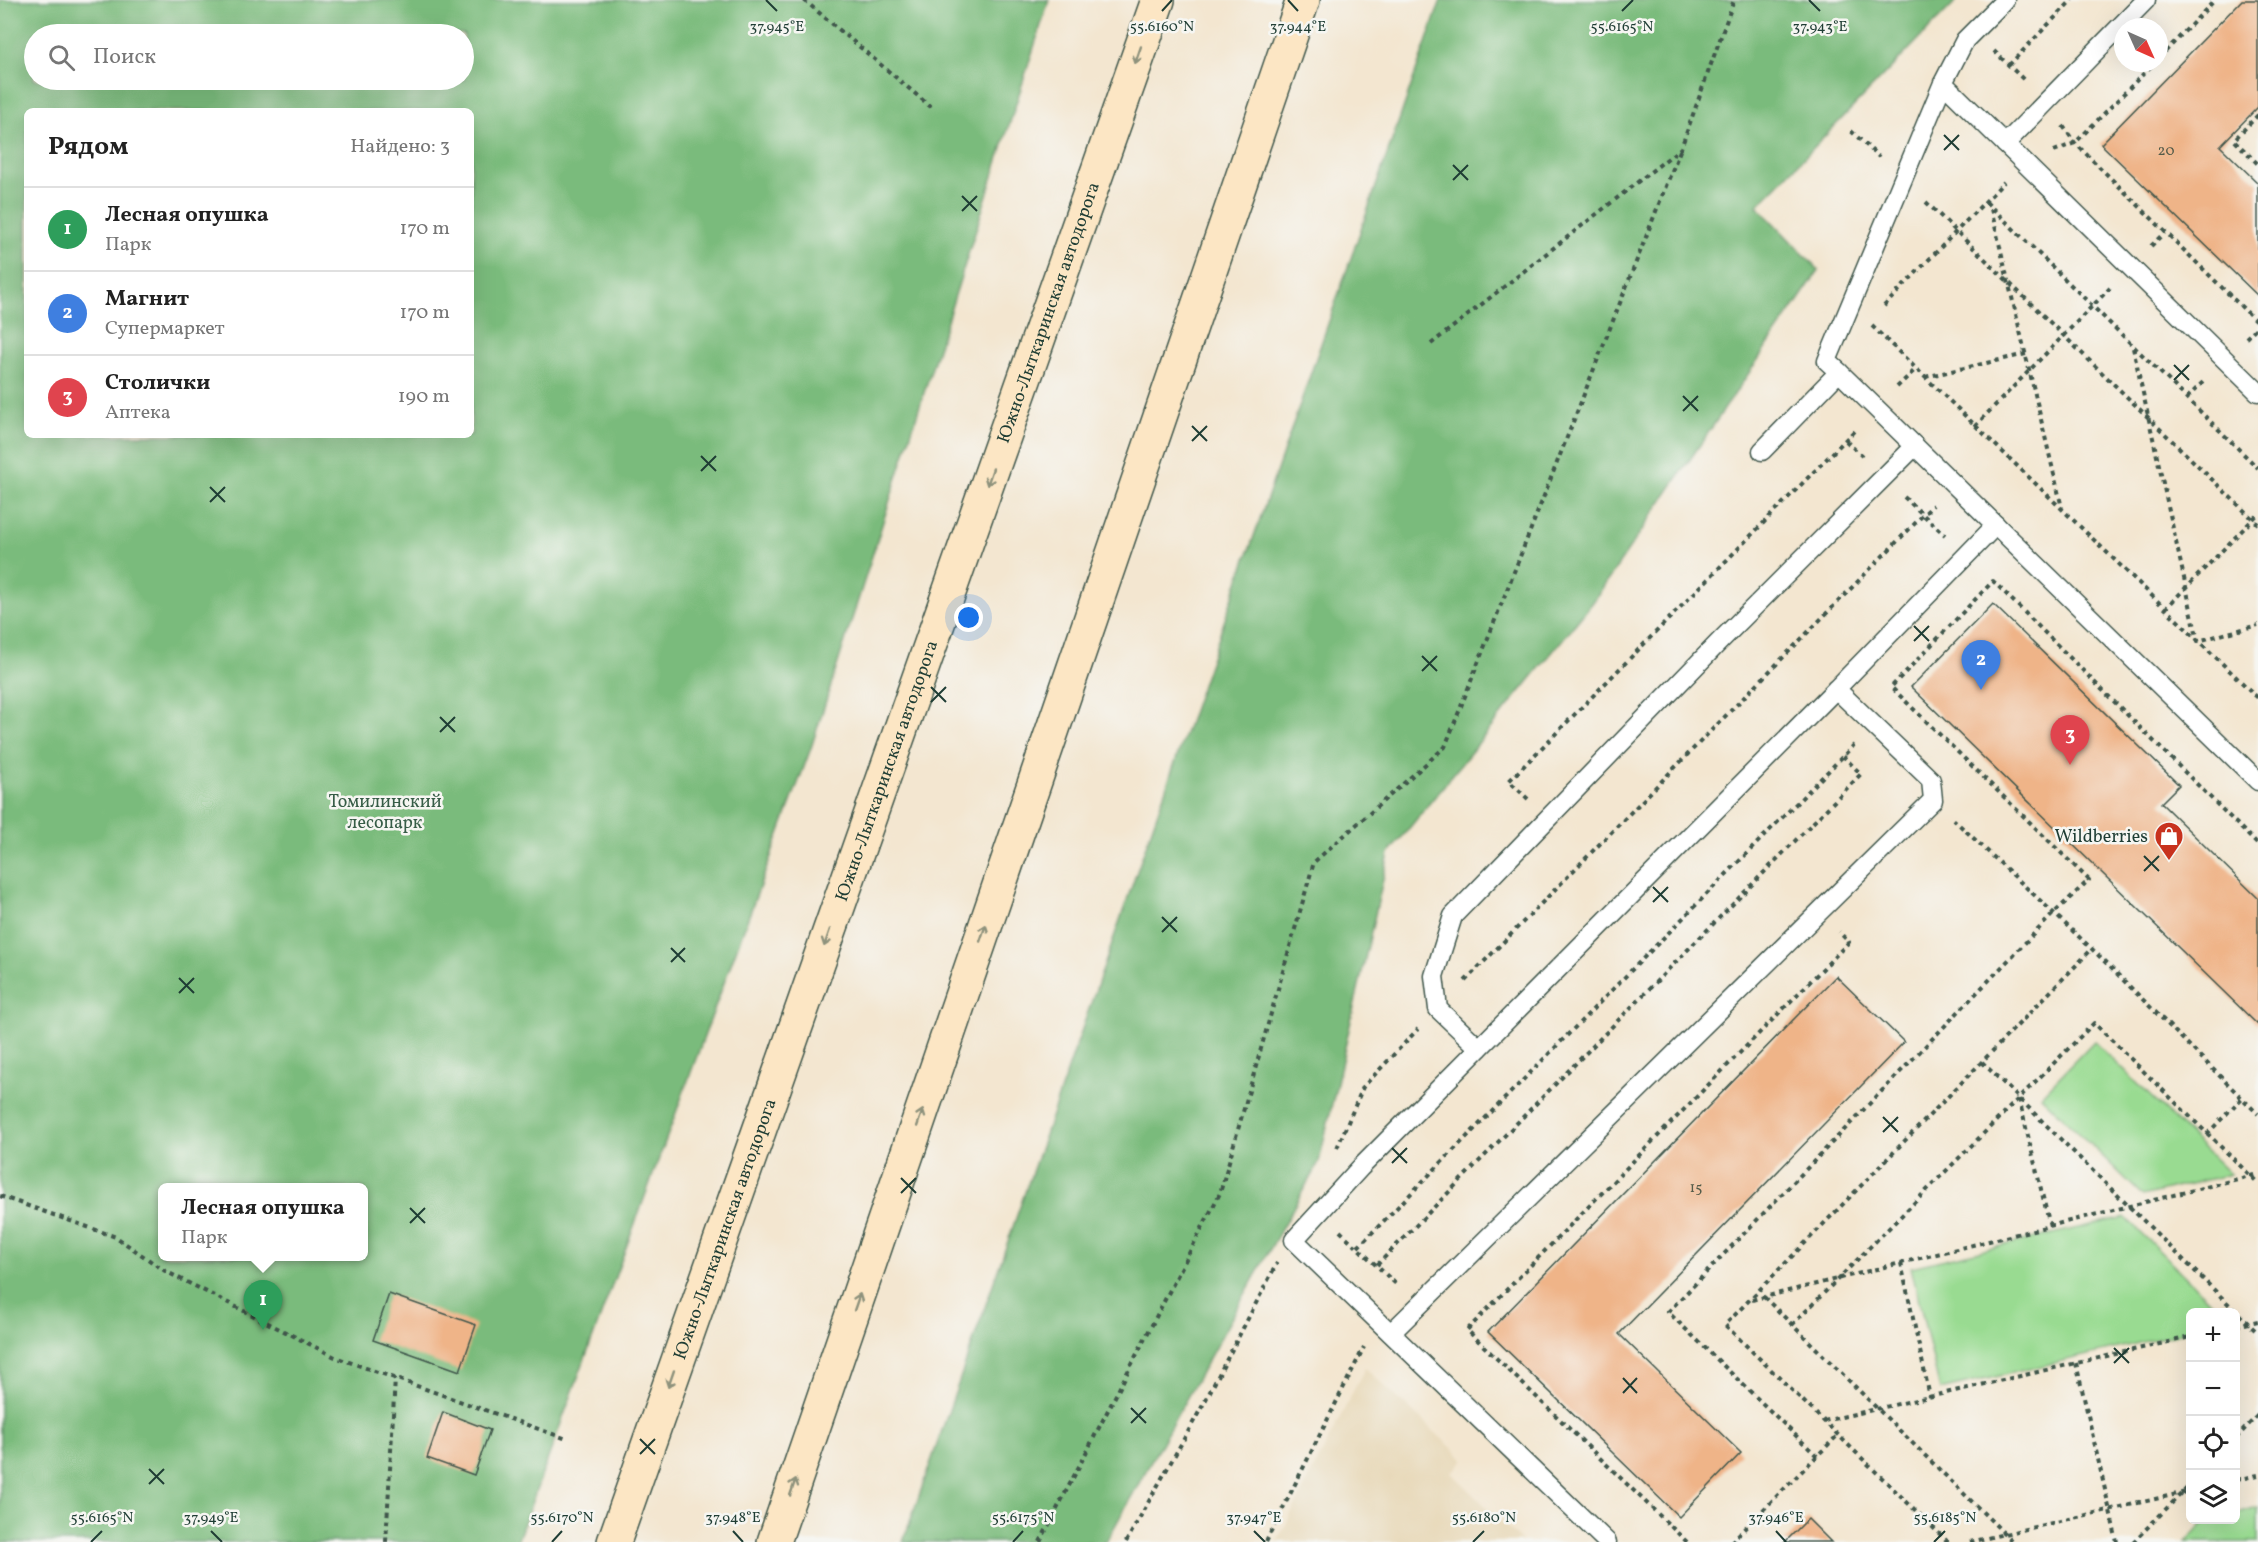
<!DOCTYPE html>
<html lang="ru">
<meta charset="utf-8">
<style>
body{margin:0;font-family:Vollkorn,serif;background:#f2f2f2;color:#222}
.controls{position:absolute;right:18px;bottom:18px;display:grid;overflow:hidden;border-radius:9px;box-shadow:0 6px 24px #0002}
.controls button{width:54px;height:54px;display:grid;place-items:center;padding:0;border:0;border-bottom:2px solid #e0e0e0;background:#fff;color:#222;font:30px sans-serif}
.compass{position:absolute;left:2114px;top:18px;width:54px;height:54px;border-radius:50%;background:#fff;box-shadow:0 6px 24px #0002;rotate:135deg}
.you{position:absolute;left:969px;top:618px;width:21px;height:21px;margin:-15px;border:4px solid #fff;border-radius:50%;background:#1a73e8;box-shadow:0 0 0 9px #1a73e833}
.badge{display:grid;place-items:center;width:39px;height:39px;border-radius:50%;background:#db2777;color:#fff;font-size:20px;font-weight:700}
.pin{position:absolute;translate:-50% -50px;filter:drop-shadow(0 2px 3px #0008)}
.pin::after{content:'';position:absolute;top:32px;width:21px;height:18px;background:inherit;clip-path:polygon(0 0,100% 0,50% 100%)}
.popup{position:absolute;left:158px;top:1183px;width:210px;height:78px;box-sizing:border-box;display:grid;place-content:center;border-radius:9px;background:#fff;filter:drop-shadow(0 2px 4px #0005);font-size:20px;white-space:nowrap;color:#767676}
.popup b{font-size:22px;color:#222}
.popup::after{content:'';position:absolute;left:50%;top:100%;margin-left:-12px;border:12px solid transparent;border-top-color:#fff}
.list{margin:0;padding:0;list-style:none}
h2{display:flex;justify-content:space-between;align-items:center;height:78px;margin:0;padding:0 24px;font-size:26px}
h2 small{font-size:20px;font-weight:400;color:#767676}
.list li{display:grid;grid-template-columns:39px 1fr auto;gap:18px;align-items:center;box-sizing:border-box;height:84px;padding:0 24px;border-top:2px solid #e0e0e0}
.list b{display:block;font-size:22px;white-space:nowrap}
.list p{margin:0;font-size:20px;white-space:nowrap;color:#767676}
.list em{font-size:20px;font-style:normal;color:#767676}
.icon{flex:none;width:33px;height:33px;fill:none;stroke:currentColor;stroke-width:2;stroke-linecap:round;stroke-linejoin:round}
.map{position:relative;flex:none;width:2258px;height:1542px;overflow:hidden}
.search{position:absolute;background:#fff;box-shadow:0 6px 24px #0002;left:24px;top:24px;width:450px;height:66px;display:flex;align-items:center;gap:15px;box-sizing:border-box;padding:0 21px;border-radius:33px;color:#767676;font-size:22px}
.panel{position:absolute;background:#fff;box-shadow:0 6px 24px #0002;left:24px;top:108px;width:450px;height:330px;border-radius:9px}
.map>svg:first-child{display:block}
.built{fill:#e8d9ba}
.green{fill:#99db91;stroke:#5c8c62;stroke-width:1.5}
.forest{fill:#7abb7b;stroke:#4c7c58;stroke-width:1.5;fill-rule:evenodd}
.building{fill:#efb488}
.lines{fill:none;stroke-linecap:round;stroke-linejoin:round}
.service-casing{stroke:#3f564b;stroke-width:21}
.secondary-casing{stroke:#3f564b;stroke-width:36}
.path{stroke:#3f564b;stroke-width:4;stroke-dasharray:4.5 4.5;stroke-linecap:butt}
.service{stroke:#fff;stroke-width:18}
.secondary{stroke:#fce6c4;stroke-width:33}
.oneway{stroke:#8e927c}
.ticks{fill:none;stroke:#1f3d34;stroke-width:2}
.labels{text-anchor:middle;stroke-width:5;stroke-linejoin:round;paint-order:stroke}
.number-label{font-size:15px;fill:#535b49}
.street-label{font-size:18px;fill:#1f3d34;stroke:#f6f6f2}
.park-label{font-size:18px;fill:#375d47;stroke:#f6f6f2}
.poi-label{font-size:18px;fill:#1f3d34;stroke:#f6f6f2;text-anchor:end}
.ticks-label{font-size:15px;text-anchor:middle;fill:#1f3d34;stroke:#f6f6f2;stroke-width:5;stroke-linejoin:round;paint-order:stroke}
</style>
<div class="map">
<svg width="2258" height="1542" viewBox="0 0 2258 1542">
<rect width="100%" height="100%" fill="#f6f6f2"/>
<filter id="ink" filterUnits="userSpaceOnUse"><feTurbulence type="fractalNoise" baseFrequency=".0167" numOctaves="2"/><feDisplacementMap in="SourceGraphic" scale="12" xChannelSelector="R" yChannelSelector="G"/><feConvolveMatrix kernelMatrix="1 2 1 2 8 2 1 2 1" color-interpolation-filters="sRGB"/></filter>
<filter id="wash" filterUnits="userSpaceOnUse"><feTurbulence type="fractalNoise" baseFrequency=".008" numOctaves="4" result="noise"/><feDisplacementMap in="SourceGraphic" scale="24" xChannelSelector="R" yChannelSelector="G"/><feGaussianBlur stdDeviation="1.35" result="paint"/><feColorMatrix in="noise" values="0 0 0 0 0 0 0 0 0 0 0 0 0 0 0 0 0 1.4 0 .05"/><feComposite in="paint" operator="in"/></filter>
<g filter="url(#wash)">
<rect width="100%" height="100%" fill="#f3e6d0"/>
<!-- built -->
<path class="built" d="M1365 1368 1464 1459 1452 1473 1522 1542H1277Z"/>
<!-- green -->
<g class="green">
<path d="M2094 1041 2230 1174 2143 1196 2041 1096Z"/>
<path d="M2125 1217 2221 1312H2190V1331L1940 1390 1911 1267Z"/>
<path d="M2258 1508V1542H2186L2206 1521 2236 1520V1514Z"/>
</g>
<!-- forest -->
<g class="forest">
<path d="M0 0H1049L811 748 517 1542H0ZM34 34H464V80H34ZM27 111H471V435H27ZM162 1188H364V1256H162Z"/>
<path d="M1441 0H1957L1757 206 1819 270 1593 602 1389 853 1319 1162 1106 1542H903Z"/>
</g>
<g id="blocks">
<!-- building -->
<g class="building">
<path d="M2242 0H2258V107L2220 146 2258 183V296L2101 144Z"/>
<path d="M1993 604 2179 785 2161 803 2258 898V1025L1911 687Z"/>
<path d="M1836 976 1904 1042 1619 1334 1741 1453 1679 1517 1488 1332Z"/>
<path d="M389 1294 476 1325 460 1371 373 1340Z"/>
<path d="M443 1412 490 1430 474 1475 427 1458Z"/>
<path d="M1808 1519 1831 1542H1785Z"/>
</g>
</g>
</g>
<g filter="url(#ink)">
<use href="#blocks" fill-opacity="0" stroke="#3f564b" stroke-width="1.5"/>
<g class="lines">
<!-- service casing -->
<g class="service-casing">
<g id="service">
<path d="M1943 83 2258 392"/>
<path d="M2005 144 2146 0"/>
<path d="M1839 372 1827 361 1943 83 1965 40 2005 0"/>
<path d="M1762 451 1839 372 2258 781"/>
<path d="M1479 1048 1438 1009 1434 976 1453 916 1720 641 1915 446"/>
<path d="M1391 1333 1933 800 1931 780 1836 689 1996 525"/>
<path d="M1607 1542 1294 1240 1361 1167 1836 689"/>
</g>
</g>
<!-- secondary casing -->
<g class="secondary-casing">
<g id="secondary">
<path id="s1" d="M614 1542 1158 0"/>
<path d="M774 1542 1303 0"/>
</g>
</g>
<!-- path -->
<g class="path">
<path d="M804 0 931 107"/>
<path d="M1994 51 2025 81"/>
<path d="M2159 58 2215 0"/>
<path d="M2009 65 2072 0"/>
<path d="M2258 115 2234 140 2258 164"/>
<path d="M2063 126 2075 143 2258 323"/>
<path d="M1851 131 1879 157"/>
<path d="M2054 151 2075 143 2154 63"/>
<path d="M1926 202 2258 524"/>
<path d="M1986 202 2258 468"/>
<path d="M1991 209 2062 508"/>
<path d="M2151 246 2165 232"/>
<path d="M1884 306 2004 182"/>
<path d="M1872 326 2258 698"/>
<path d="M2246 338 2258 326"/>
<path d="M1431 344 1681 148 1734 0"/>
<path d="M2133 348 2198 641 2258 625"/>
<path d="M1925 377 2026 354"/>
<path d="M1897 387 1916 369"/>
<path d="M2187 398 2205 380"/>
<path d="M1975 426 2110 288"/>
<path d="M1846 441 1862 456"/>
<path d="M1904 497 1945 535"/>
<path d="M2165 609 2258 514"/>
<path d="M1528 799 1509 781 1856 429"/>
<path d="M1953 819 2092 949 2258 1114"/>
<path d="M1465 981 1933 505"/>
<path d="M1982 1062 2258 1333"/>
<path d="M2019 1099 2050 1226"/>
<path d="M2207 1134 2242 1098"/>
<path d="M1337 1148 1363 1087 1418 1029"/>
<path d="M0 1196 116 1237 165 1271 335 1357 567 1439"/>
<path d="M1340 1231 1398 1286"/>
<path d="M1358 1247 1854 745"/>
<path d="M1901 1263 1930 1397"/>
<path d="M1377 1265 1861 774 1843 756"/>
<path d="M1764 1297 2013 1542"/>
<path d="M1752 1300 2258 1174"/>
<path d="M1792 1325 2094 1023 2258 1183"/>
<path d="M2236 1326 2258 1321"/>
<path d="M2076 1363 2117 1542"/>
<path d="M1824 1421 2190 1337"/>
<path d="M2236 1438 2258 1415"/>
<path d="M1817 1456 1668 1312 2054 913 2089 880 1891 687 1993 581 2258 845"/>
<path d="M2236 1480 2258 1475"/>
<path d="M386 1542 395 1378"/>
<path d="M1040 1542 1220 1193 1314 862 1445 747 1681 148"/>
<path d="M1126 1542 1203 1405 1277 1263"/>
<path d="M1266 1542 1364 1347"/>
<path d="M1687 1542 1467 1330 1849 942 1839 932"/>
<path d="M1731 1542 1838 1435"/>
<path d="M1948 1542 1725 1325 2092 949"/>
<path d="M1970 1542 2190 1491"/>
<path d="M2133 1542 2190 1485"/>
</g>
<!-- service -->
<use href="#service" class="service"/>
<!-- secondary -->
<use href="#secondary" class="secondary"/>
</g>
<!-- one-way arrows -->
<defs><path id="oneway-shaft" d="M-6 0H5M1.5-3L5.5 0L1.5 3" fill="none" stroke-width="1.6" stroke-linecap="round" stroke-linejoin="round" transform="scale(1.5)"/></defs>
<g class="oneway">
<use href="#oneway-shaft" transform="translate(1138 55) rotate(109)"/>
<use href="#oneway-shaft" transform="translate(990 477) rotate(109)"/>
<use href="#oneway-shaft" transform="translate(983 933) rotate(-71)"/>
<use href="#oneway-shaft" transform="translate(827 938) rotate(109)"/>
<use href="#oneway-shaft" transform="translate(920 1118) rotate(-71)"/>
<use href="#oneway-shaft" transform="translate(857 1302) rotate(-71)"/>
<use href="#oneway-shaft" transform="translate(671 1379) rotate(109)"/>
<use href="#oneway-shaft" transform="translate(793 1487) rotate(-71)"/>
</g>
</g>
<!-- ticks -->
<path class="ticks" d="M766 0 777 11M1288 0 1298 11M1809 0 1820 11M1162 11 1172 0M1622 11 1633 0M1944 135 1959 150M1944 150 1959 135M1453 165 1468 180M1453 180 1468 165M962 196 977 211M962 211 977 196M2174 365 2189 380M2174 380 2189 365M1683 396 1698 411M1683 411 1698 396M1192 426 1207 441M1192 441 1207 426M701 456 716 471M701 471 716 456M210 487 225 502M210 502 225 487M1914 626 1929 641M1914 641 1929 626M1422 656 1437 671M1422 671 1437 656M931 687 946 702M931 702 946 687M440 717 455 732M440 732 455 717M2144 856 2159 871M2144 871 2159 856M1653 887 1668 902M1653 902 1668 887M1162 917 1177 932M1162 932 1177 917M671 948 685 962M671 962 685 948M179 978 194 993M179 993 194 978M1883 1117 1898 1132M1883 1132 1898 1117M1392 1148 1407 1163M1392 1163 1407 1148M901 1178 916 1193M901 1193 916 1178M410 1208 425 1223M410 1223 425 1208M2114 1348 2129 1363M2114 1363 2129 1348M1623 1378 1637 1393M1623 1393 1637 1378M1131 1408 1146 1423M1131 1423 1146 1408M640 1439 655 1454M640 1454 655 1439M149 1469 164 1484M149 1484 164 1469M211 1531 222 1542M733 1531 743 1542M1254 1531 1265 1542M1776 1531 1786 1542M91 1542 102 1531M552 1542 562 1531M1013 1542 1023 1531M1473 1542 1484 1531M1934 1542 1945 1531"/>
<!-- icons -->
<defs>
<g id="shop-pin" transform="scale(1.5)"><path d="M0 17L-7.5 6A9.5 9.5 0 1 1 7.5 6Z" fill="#c8321e" stroke="#f6f6f2"/><path d="M-5-2.5h2.3a2.7 3.5 0 0 1 5.4 0H5L5.5 6h-11ZM-1.5-2.5h3a1.5 2.3 0 0 0-3 0Z" fill="#fff"/></g>
</defs>
<g fill-rule="evenodd">
<use href="#shop-pin" x="2169" y="836"/>
</g>
<g class="labels">
<!-- number labels -->
<g class="number-label">
<text x="2166" y="155">20</text>
<text x="1696" y="1192">15</text>
</g>
<!-- street labels -->
<g class="street-label">
<text dy="6" stroke="none"><textPath href="#s1" startOffset="1304">Южно-Лыткаринская автодорога</textPath></text>
<text dy="6" stroke="none"><textPath href="#s1" startOffset="818">Южно-Лыткаринская автодорога</textPath></text>
<text dy="6" stroke="none"><textPath href="#s1" startOffset="332">Южно-Лыткаринская автодорога</textPath></text>
</g>
<!-- park labels -->
<g class="park-label">
<text x="385" y="807">Томилинский<tspan x="385" dy="21">лесопарк</tspan></text>
</g>
<!-- poi labels -->
<g class="poi-label">
<text x="2148" y="842">Wildberries</text>
</g>
</g>
<g class="ticks-label">
<text x="777" y="31">37.945°E</text>
<text x="1162" y="31">55.6160°N</text>
<text x="1298" y="31">37.944°E</text>
<text x="1622" y="31">55.6165°N</text>
<text x="1820" y="31">37.943°E</text>
<text x="102" y="1522">55.6165°N</text>
<text x="562" y="1522">55.6170°N</text>
<text x="733" y="1522">37.948°E</text>
<text x="1023" y="1522">55.6175°N</text>
<text x="1945" y="1522">55.6185°N</text>
<text x="211" y="1522">37.949°E</text>
<text x="1254" y="1522">37.947°E</text>
<text x="1484" y="1522">55.6180°N</text>
<text x="1776" y="1522">37.946°E</text>
</g>
</svg>
<div class="controls">
<button>+</button>
<button>−</button>
<button><svg class="icon" aria-label="locate" viewBox="0 0 24 24"><circle cx="12" cy="12" r="6"/><path d="M12 2v4M12 18v4M2 12h4M18 12h4"/></svg></button>
<button><svg class="icon" aria-label="layers" viewBox="0 0 24 24"><path d="M12 4l9 5-9 5-9-5zM3 14l9 5 9-5"/></svg></button>
</div>
<svg class="compass" viewBox="-18 -18 36 36"><path d="M0-13l5 13h-10z" fill="#e53935"/><path d="M0 13l5-13h-10z" fill="#767676"/></svg>
<div class="you"></div>
<div class="pin badge" style="left:263px;top:1330px;background:#2e9e5b">1</div>
<div class="popup"><b>Лесная опушка</b>Парк</div>
<div class="pin badge" style="left:1981px;top:690px;background:#3f7fe0">2</div>
<div class="pin badge" style="left:2070px;top:765px;background:#e0444e">3</div>
<div class="search"><svg class="icon" aria-label="search" viewBox="0 0 24 24"><circle cx="10" cy="10" r="6"/><path d="M15 15l6 6"/></svg>Поиск</div>
<section class="panel">
<h2>Рядом<small>Найдено: 3</small></h2>
<ul class="list">
<li><span class="badge" style="background:#2e9e5b">1</span><div><b>Лесная опушка</b><p>Парк</p></div><em>170 m</em></li>
<li><span class="badge" style="background:#3f7fe0">2</span><div><b>Магнит</b><p>Супермаркет</p></div><em>170 m</em></li>
<li><span class="badge" style="background:#e0444e">3</span><div><b>Столички</b><p>Аптека</p></div><em>190 m</em></li>
</ul>
</section>
</div>
